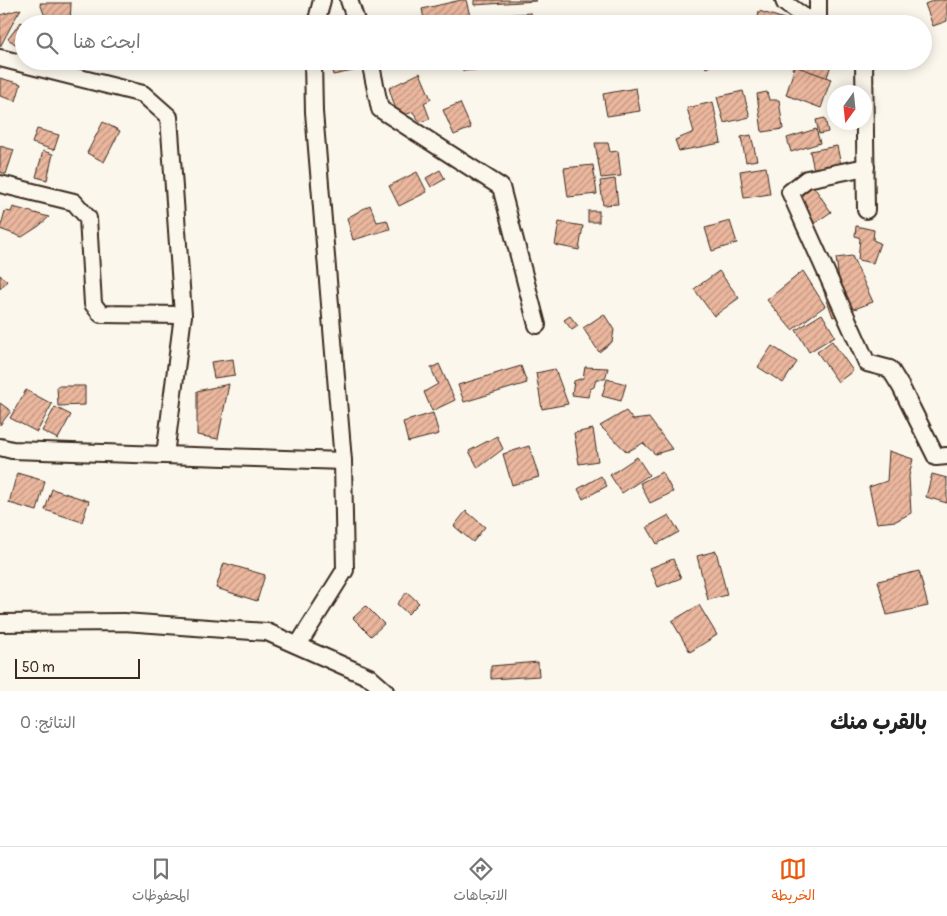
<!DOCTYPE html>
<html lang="ar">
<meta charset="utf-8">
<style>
body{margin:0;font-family:Pangolin,"Playpen Sans Arabic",sans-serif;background:#f2f2f2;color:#222;direction:rtl}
.compass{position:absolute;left:827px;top:85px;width:45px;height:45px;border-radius:50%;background:#fff;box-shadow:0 2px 12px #0003;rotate:195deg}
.scale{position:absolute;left:15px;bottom:12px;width:125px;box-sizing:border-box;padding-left:5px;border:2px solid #3b2a1e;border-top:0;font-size:14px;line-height:18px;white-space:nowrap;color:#3b2a1e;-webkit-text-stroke:4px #fbf7ec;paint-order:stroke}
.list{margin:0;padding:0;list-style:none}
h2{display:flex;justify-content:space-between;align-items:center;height:65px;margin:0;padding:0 20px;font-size:21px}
h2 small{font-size:16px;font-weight:400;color:#767676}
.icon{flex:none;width:28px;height:28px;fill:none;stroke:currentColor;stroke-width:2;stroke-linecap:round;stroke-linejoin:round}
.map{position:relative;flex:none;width:947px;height:691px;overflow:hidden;direction:ltr}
.search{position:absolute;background:#fff;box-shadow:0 2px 12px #0003;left:15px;right:15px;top:15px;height:55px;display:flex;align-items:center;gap:12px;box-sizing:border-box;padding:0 18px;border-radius:28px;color:#767676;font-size:19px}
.sheet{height:155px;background:#fff}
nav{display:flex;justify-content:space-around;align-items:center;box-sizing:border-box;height:70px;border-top:1px solid #e0e0e0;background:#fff;font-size:14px;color:#767676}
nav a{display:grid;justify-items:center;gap:2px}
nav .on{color:#ea580c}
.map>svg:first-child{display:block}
.building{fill:url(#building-hatch);stroke:#3b2a1e}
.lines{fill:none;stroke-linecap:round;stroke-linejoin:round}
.minor-casing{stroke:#3b2a1e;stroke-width:20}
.minor{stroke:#fbf7ec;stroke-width:16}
</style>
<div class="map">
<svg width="947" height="691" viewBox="0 0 947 691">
<defs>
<pattern id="building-hatch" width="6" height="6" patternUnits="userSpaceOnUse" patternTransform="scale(1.25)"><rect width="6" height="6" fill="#ebb79e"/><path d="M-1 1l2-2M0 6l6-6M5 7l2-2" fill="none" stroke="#c09580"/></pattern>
</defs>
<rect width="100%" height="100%" fill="#fbf7ec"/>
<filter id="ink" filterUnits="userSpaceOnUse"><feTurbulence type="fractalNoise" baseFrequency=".02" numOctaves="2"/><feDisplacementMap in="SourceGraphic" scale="10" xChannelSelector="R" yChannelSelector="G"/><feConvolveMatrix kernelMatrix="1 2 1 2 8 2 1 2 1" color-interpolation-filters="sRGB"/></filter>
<g filter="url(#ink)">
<!-- building -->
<g class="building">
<path d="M461 0H466L472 24H425L422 9Z"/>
<path d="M474 0H536V1L474 5Z"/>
<path d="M935 0H947V21L933 26 925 4Z"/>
<path d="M40 3H71L70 24H57L44 14Z"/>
<path d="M21 9 16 17 0 47V15Z"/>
<path d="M759 11 794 22 793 24H757Z"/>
<path d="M531 13 532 24H502V15Z"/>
<path d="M21 22 24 24V50L8 39Z"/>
<path d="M330 61H360L362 69 333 75Z"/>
<path d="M463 61H498L499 68 463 71Z"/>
<path d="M703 61H720L706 68Z"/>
<path d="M794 61H830L832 62 826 80 792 69Z"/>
<path d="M795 66 831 79 821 108 786 95Z"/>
<path d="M420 73 431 99 424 103 430 119 420 122 413 112 398 117 389 88Z"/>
<path d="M0 78 21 84 16 101 0 96Z"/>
<path d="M636 88 640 111 607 116 603 94Z"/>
<path d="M743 91 750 117 724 123 717 97Z"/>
<path d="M767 92 769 100H779L783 129 762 132 757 94Z"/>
<path d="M713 102 721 143 679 151 675 140 694 132 687 108Z"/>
<path d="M460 103 471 128 454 135 443 110Z"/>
<path d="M825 118 828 132 819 134 816 120Z"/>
<path d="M103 122 120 131 104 162 87 153Z"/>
<path d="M37 129 59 135 54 150 32 143Z"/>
<path d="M816 129 820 143 791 152 787 138Z"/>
<path d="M751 135 757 160 746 162 741 137Z"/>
<path d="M595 143H608L610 152 618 151 621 176 601 178Z"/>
<path d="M0 146 14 150 6 174 0 172Z"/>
<path d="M837 146 842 170 815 175 810 151Z"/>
<path d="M43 151 53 154 47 180 36 177Z"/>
<path d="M593 165 597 194 568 197 564 168Z"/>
<path d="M766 167 770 194 744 198 740 171Z"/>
<path d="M440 170 445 179 431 187 426 178Z"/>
<path d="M417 172 427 192 399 206 389 186Z"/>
<path d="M615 179 618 204 603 205 600 181Z"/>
<path d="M814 187 831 212 812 225 796 190Z"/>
<path d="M370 205 377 222 387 220 390 229 353 240 347 218Z"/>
<path d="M13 207 49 217 39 226 22 237 0 229 5 211 11 212Z"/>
<rect x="588" y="211" width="11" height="11"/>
<path d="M730 221 737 243 712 251 705 228Z"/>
<path d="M559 222 583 226 579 250 555 245Z"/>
<path d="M856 226 874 230 873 240 880 243 873 263 858 260 860 238 855 236Z"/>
<path d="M852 256 873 302 833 317 823 289 839 280 836 258Z"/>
<path d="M719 271 739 298 714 316 694 289Z"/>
<path d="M803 271 825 306 792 330 767 300Z"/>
<path d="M0 275 7 281 0 289Z"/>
<path d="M604 314 614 330 612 342 599 352 583 328Z"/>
<path d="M822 314 835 336 809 352 796 330Z"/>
<path d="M570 316 578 326 572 330 564 320Z"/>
<path d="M832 341 853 371 838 382 817 352Z"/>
<path d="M772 346 797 362 783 383 758 367Z"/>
<path d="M233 359 235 375 214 378 211 362Z"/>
<path d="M439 364 455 400 432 411 424 392 438 384 431 368Z"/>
<path d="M521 366 527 383 464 402 458 385Z"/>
<path d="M585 367 608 368 605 379H596L594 387 590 389 588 397 572 395 574 381 583 378Z"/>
<path d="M555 369 568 404 542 409 536 373Z"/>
<path d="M607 379 626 384 621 401 602 396Z"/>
<path d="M229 384 218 439 197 435V391Z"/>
<path d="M57 386H85V405L58 406Z"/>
<path d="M26 390 52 404 37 432 10 418Z"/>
<path d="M0 403 11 411 0 425Z"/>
<path d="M55 407 71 415 58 439 42 431Z"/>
<path d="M626 411 633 420 649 418 672 449 655 454 643 443 627 452 600 426Z"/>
<path d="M433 413 439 434 408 442 403 422Z"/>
<path d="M593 429 598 461 579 464 574 433Z"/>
<path d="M497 436 503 449 478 468 469 451Z"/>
<path d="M529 446 539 477 512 485 503 454Z"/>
<path d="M889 451 913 459 909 476 911 513 896 521 877 523 869 487 887 481Z"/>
<path d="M637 457 649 475 622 493 610 475Z"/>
<path d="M662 472 673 492 650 503 640 483Z"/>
<path d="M17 473 45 481 37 511 9 503Z"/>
<path d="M932 474 947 478V503L926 497Z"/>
<path d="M601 476 607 486 583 499 578 489Z"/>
<path d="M52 489 89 501 82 522 45 510Z"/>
<path d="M466 511 485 527 473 542 454 526Z"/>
<path d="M669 515 679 532 657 544 647 527Z"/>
<path d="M716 551 727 595 708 600 697 556Z"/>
<path d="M673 559 681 578 658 587 650 568Z"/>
<path d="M224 563 265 575 257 601 216 588Z"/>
<path d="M919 571 928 606 887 615 878 581Z"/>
<path d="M407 592 419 603 408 614 397 604Z"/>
<path d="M699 605 717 635 690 652 672 621Z"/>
<path d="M366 606 384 624 371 636 353 618Z"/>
<path d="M538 662 539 676 491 679V666Z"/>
</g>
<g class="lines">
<!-- minor casing -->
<g class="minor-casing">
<g id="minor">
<path d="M349 0 357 24"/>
<path d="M784 0 785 3 814 24"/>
<path d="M316 24 322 0"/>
<path d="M818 24V0"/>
<path d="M0 58 143 94 169 117 183 315 165 455"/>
<path d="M313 61 314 112 343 461"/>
<path d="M370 61 380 109 501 187 537 325"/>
<path d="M864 61 866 210"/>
<path d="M866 167 807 179 790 192 867 363 890 369 901 387 936 457 947 456"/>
<path d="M0 184 74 202 88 218 93 304 101 314 183 315"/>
<path d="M0 447 12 450 343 461 345 570 298 645"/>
<path d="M0 623 124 622 267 632 369 677 385 691"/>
</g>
</g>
<!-- minor -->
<use href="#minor" class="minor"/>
</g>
</g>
</svg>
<svg class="compass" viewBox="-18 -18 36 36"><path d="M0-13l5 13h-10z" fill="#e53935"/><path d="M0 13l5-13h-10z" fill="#767676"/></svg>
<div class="scale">50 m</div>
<div class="search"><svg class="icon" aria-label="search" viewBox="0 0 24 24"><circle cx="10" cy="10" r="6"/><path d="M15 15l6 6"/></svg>ابحث هنا</div>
</div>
<section class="sheet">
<h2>بالقرب منك<small>النتائج: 0</small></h2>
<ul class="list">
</ul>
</section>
<nav>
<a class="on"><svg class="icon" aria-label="map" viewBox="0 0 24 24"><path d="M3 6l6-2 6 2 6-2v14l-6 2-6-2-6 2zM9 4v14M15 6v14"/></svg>الخريطة</a>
<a><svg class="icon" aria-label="directions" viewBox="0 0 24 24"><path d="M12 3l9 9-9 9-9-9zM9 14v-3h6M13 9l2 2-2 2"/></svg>الاتجاهات</a>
<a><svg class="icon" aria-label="saved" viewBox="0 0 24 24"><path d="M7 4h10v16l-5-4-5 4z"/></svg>المحفوظات</a>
</nav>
